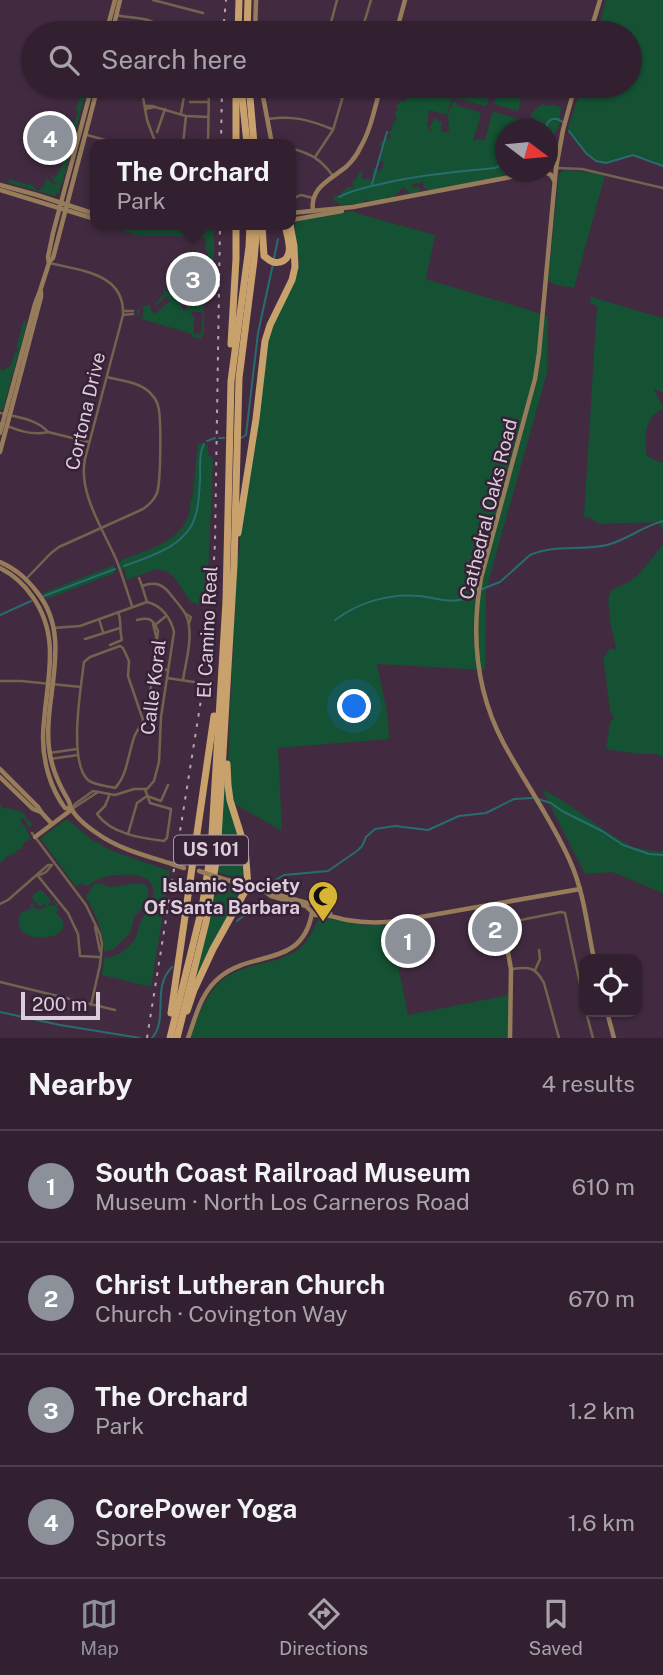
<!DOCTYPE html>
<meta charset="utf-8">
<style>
body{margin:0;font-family:"Public Sans",sans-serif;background:#3d2d3d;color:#f1f3f6}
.controls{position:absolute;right:21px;bottom:21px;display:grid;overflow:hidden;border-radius:14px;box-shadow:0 2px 5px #0004}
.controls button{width:63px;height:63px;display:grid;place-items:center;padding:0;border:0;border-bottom:2px solid #4d3e4d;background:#322031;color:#f1f3f6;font:35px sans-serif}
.compass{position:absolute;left:495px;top:119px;width:63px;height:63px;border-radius:50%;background:#322031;box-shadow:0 2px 5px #0004;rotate:106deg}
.scale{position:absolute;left:21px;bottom:18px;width:79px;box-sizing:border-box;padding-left:7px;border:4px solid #dccddb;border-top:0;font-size:19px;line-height:24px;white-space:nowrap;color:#dccddb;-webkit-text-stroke:5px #372136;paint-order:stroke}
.you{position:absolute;left:355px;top:707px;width:24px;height:24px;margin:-18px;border:5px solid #fff;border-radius:50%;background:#1a73e8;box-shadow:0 0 0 10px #1a73e833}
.badge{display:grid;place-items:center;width:46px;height:46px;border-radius:50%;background:#8c9099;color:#fff;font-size:23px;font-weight:700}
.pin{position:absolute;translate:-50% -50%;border:4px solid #fff;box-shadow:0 2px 7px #0006}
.popup{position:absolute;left:90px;top:139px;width:206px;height:91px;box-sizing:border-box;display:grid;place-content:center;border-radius:14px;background:#322031;filter:drop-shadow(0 2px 5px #0005);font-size:23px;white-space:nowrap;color:#a8a3ab}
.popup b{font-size:26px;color:#f1f3f6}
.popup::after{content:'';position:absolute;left:50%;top:100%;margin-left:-14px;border:14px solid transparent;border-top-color:#322031}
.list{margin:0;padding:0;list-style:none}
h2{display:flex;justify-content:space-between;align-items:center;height:91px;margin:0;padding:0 28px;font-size:30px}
h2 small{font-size:23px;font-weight:400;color:#a8a3ab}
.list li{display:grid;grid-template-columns:46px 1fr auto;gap:21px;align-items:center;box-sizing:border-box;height:112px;padding:0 28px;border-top:2px solid #4d3e4d}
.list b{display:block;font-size:26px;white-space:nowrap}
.list p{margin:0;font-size:23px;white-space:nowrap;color:#a8a3ab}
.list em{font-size:23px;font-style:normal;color:#a8a3ab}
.icon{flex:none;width:38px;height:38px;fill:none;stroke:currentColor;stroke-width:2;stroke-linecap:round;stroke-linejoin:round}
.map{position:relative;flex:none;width:663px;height:1038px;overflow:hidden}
.search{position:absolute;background:#322031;box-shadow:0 2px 5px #0004;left:21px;right:21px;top:21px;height:77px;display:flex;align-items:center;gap:18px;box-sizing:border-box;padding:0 24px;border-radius:38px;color:#a8a3ab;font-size:26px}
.sheet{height:539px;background:#322031}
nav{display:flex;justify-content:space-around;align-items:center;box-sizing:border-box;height:98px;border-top:2px solid #4d3e4d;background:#322031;font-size:19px;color:#a8a3ab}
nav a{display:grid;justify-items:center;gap:4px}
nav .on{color:#8c9099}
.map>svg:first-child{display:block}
.green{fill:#155133}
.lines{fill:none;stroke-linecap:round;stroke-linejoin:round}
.stream{stroke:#286c6f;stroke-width:2}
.street{stroke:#73634e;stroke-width:2.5}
.secondary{stroke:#967c5a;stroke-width:4.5}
.highway{stroke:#c9a16c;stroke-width:7}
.rail{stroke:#b5a4b4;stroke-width:2;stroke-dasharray:3.5 7;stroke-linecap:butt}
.secondary-bridge{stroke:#967c5a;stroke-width:4.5}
.labels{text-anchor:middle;stroke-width:5;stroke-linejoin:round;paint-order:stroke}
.shield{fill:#372136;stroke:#a9a;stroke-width:2}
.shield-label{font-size:18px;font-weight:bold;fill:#dccddb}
.street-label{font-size:19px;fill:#dccddb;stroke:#372136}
.poi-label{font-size:19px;font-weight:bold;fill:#dccddb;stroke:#372136;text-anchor:end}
</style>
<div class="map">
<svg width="663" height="1038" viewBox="0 0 663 1038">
<rect width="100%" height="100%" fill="#422b41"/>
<!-- green -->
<g class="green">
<path d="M606 0H663V166C655 162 645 157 636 156 628 154 617 161 609 162 593 166 573 141 568 128L582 86H630V33H597Z"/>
<path d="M84 86H90L87 96 83 102 66 170 59 192 55 196 9 183 8 179 29 185 30 183 38 191 44 187 46 178 54 185 57 184 54 182 51 175 55 178C62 168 65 158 68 147L66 146 69 145 71 138 69 137H71L73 130 71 128H73L75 121 73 120H75L78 112 76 109Z"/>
<path d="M410 86H455L447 115 429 110 427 127 430 132 432 131 428 127 431 126 433 119 436 118 438 121 442 122 441 131 445 133 446 131 449 133 448 114 453 102 456 101 457 106 480 112 481 114 473 141H474L476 139 482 140 485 139 492 114 494 112 519 119 512 129 505 130V172H517L514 174 510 172C492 183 451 186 429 190L424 188 422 180 420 184 416 183 412 185V187L420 188V191L412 195 403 187 393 198H390L387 195V199L372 202 367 199 361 204 339 205 338 202 333 200V195L343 196 341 192 349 187H353L352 182 355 180 360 171 363 174 361 177 362 179 370 178V181H372L374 178 372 175 374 172 372 169 374 168 379 172 380 169 383 168V162L378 160 379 158H382L379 156 383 154 381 149H384L380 145 381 142 391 137 388 132 393 130 390 128 397 119 395 113 398 110 396 106 400 103 399 101 406 102Z"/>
<path d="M459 86H491L487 104 485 106 454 98Z"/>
<path d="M499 86H513C521 93 522 101 518 111L496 105 494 103Z"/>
<path d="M543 104 548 106 555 105 561 108 559 125 553 136V149L548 153V130L530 129 531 126 535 124 534 118 531 117V114L538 107Z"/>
<path d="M564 170 596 173 605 175 574 288 553 284 548 280 559 174Z"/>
<path d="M352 211 359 214 435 235 426 279 529 310 548 317 547 373 486 590 485 670 377 664 388 717 389 739 278 748 282 831 233 803 228 768 229 728 237 569 241 529 267 339 297 271 299 260 294 225 298 220Z"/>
<path d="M102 225 158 229 214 228V261L208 260 205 263 198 264V262L206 260V258L208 260V254L205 248 206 237 138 235Z"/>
<path d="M205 273V281H199V284H189V285L184 286V292H189V290L190 292H204V301H202V299L188 298V295L186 294 185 298H182V310H187V306L204 305V316H203L202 312H192L191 315 194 316V334L202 333V317H204V335H202L201 339 192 337V334L142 319 144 308H140L139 316 141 317V318L138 316 137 311 140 307 150 305 151 311 155 314 170 301 166 296 156 305 155 304 165 293 162 291 164 290 167 292 182 276Z"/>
<path d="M591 297 663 318V392L654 389C656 395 663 404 663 409 644 416 644 439 647 456L658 462H663V531L658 522 599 524 589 517H584L597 306 590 303Z"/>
<path d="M24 320 27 323 3 410 1 409 0 412V369L4 370 11 365 15 352H17L18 348H16L15 351Z"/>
<path d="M201 443 208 446V456H211L213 460 207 602 203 603V606L191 602 175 578 168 572 156 569 127 580 124 569 121 570 119 564 123 559C151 550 194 536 190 500H192L198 444Z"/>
<path d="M663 545V757L656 754H639L606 749 610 723 614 718 610 711 604 664V657L611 648 614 650 616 648 610 621C611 612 606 602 610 593 614 586 622 586 629 582 641 575 653 556 663 545Z"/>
<path d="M114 565 115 573 47 599 43 593Z"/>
<path d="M224 781 242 850 243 880 218 872Z"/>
<path d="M542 789 565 802 607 832 632 847 659 852 663 851V893L612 872 585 874Z"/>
<path d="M0 805 4 809 7 808C18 811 25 810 27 820L30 821 32 825 30 827C25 824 26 818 21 817L22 824 25 827 31 839 24 842 22 849H18L14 854 6 857 1 863 0 862Z"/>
<path d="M67 819 91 839 112 851 170 871 151 987 102 975 104 958C116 958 128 949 135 939 138 933 139 925 142 919 147 909 154 900 153 889 151 870 114 874 101 878 96 880 92 883 87 886L80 883 76 887 41 839 43 836Z"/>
<path d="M216 882 243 890C228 920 209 949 196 980H193L207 928Z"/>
<path d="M99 883 111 887 138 883 146 885C152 895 144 910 135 915L130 933 114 949 104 952C104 931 96 915 86 897L94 884Z"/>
<path d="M41 889 51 901 48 906H54L56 905 54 900 52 901 54 899 58 905 56 907 59 910 55 912C91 943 0 949 22 912L33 908V906L32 908 30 905 34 903 35 909H42L46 906 45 903 40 907 33 899 32 896Z"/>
<path d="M320 917 364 925H390L408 1015 509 995 508 1038H190C197 1020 203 1000 217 985 241 961 271 967 296 951 308 943 313 930 320 917Z"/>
</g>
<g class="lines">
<!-- stream -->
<g class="stream">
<path d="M545 130 548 122 552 119H557L563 122"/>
<path d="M569 131 586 153 596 161 606 163 633 155 663 166"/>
<path d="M372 184 387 132"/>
<path d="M339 197C352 190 366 187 381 184 418 175 456 172 495 168L501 165 505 157"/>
<path d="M274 258 278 239"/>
<path d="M219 438H224"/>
<path d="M241 438 246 435 258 333 273 264"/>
<path d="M207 441 215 438"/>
<path d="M124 566C151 556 188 546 196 514 199 504 199 492 200 481 201 469 198 455 204 444"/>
<path d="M482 589 500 582 530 555C554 544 582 551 607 545 627 540 643 526 663 521"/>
<path d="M44 596 115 569"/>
<path d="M0 615 31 601"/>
<path d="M335 620C359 602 390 593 419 596 440 598 453 606 473 595"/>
<path d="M538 799 551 803 562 811 602 831 623 845 649 854 663 855"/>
<path d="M268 887 272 882 284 875 328 871 357 851 362 846 366 837 375 829 395 826 428 830 459 816 486 813 514 799 533 798"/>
<path d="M237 921 249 912 262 898"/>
<path d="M0 1012 60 1025 140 1038"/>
<path d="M152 1038C169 1019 151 988 172 967"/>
</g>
<!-- street -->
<g class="street">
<path d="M153 0 203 13"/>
<path d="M116 15C132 19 153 16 163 30L170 29 187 33"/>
<path d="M255 23 302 25 340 33"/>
<path d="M329 30 337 0"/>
<path d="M361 33 371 0"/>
<path d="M136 86 143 97 147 120 156 144"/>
<path d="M262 89C293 84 313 90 343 98"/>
<path d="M190 102H208"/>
<path d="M145 106H152L155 107 145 109"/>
<path d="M155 107 186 116 208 117"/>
<path d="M181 113 186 86"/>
<path d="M268 119C293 115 309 120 332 129"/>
<path d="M157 132 165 109"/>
<path d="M87 135 120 144"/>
<path d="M183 144 186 116"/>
<path d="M208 144 209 86"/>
<path d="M291 148C311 154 321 159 333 176"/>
<path d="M315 157 333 130 346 86"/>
<path d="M556 168 582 169 663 188"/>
<path d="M294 198 301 195 313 198"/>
<path d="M50 263C81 271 125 273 123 315L85 459C78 493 103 529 116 559 122 574 127 591 132 606"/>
<path d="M123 311H133"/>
<path d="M123 315 133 314"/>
<path d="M0 413C17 417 37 419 48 432"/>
<path d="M0 423C16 430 32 436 48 432L89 442"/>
<path d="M27 578 51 553 59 547 143 509C149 505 154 500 157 493 161 481 161 424 159 410 158 404 156 399 152 395 142 382 121 381 107 377"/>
<path d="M139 578 142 586"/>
<path d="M147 602 142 586C155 581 163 584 171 595 176 601 181 607 185 613 195 632 186 660 183 680"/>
<path d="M186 614 191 617 189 623"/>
<path d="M99 619 103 632"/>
<path d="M137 620C150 617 153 619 158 631L157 640 153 624"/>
<path d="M155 625 166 616"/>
<path d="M54 628 80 626 147 602C161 605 171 618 174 632L161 717 159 762 154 781 147 789H134L115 795 93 791 75 804 72 808"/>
<path d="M85 639 120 628"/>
<path d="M110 645 122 640C119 630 122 622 118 612"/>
<path d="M120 646 123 648 129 661 128 676 143 720C141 726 138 729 135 735 128 752 128 775 115 788 107 786 94 785 88 780 68 762 81 687 84 662L90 657Z"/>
<path d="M154 668 168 670"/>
<path d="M167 678 194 682"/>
<path d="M0 681H21L81 687"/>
<path d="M150 694 157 640"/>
<path d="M49 753 77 749"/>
<path d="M50 759 78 755"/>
<path d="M109 796 105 806 97 814C111 834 141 838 164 841L167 838 171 809 150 803 145 789"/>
<path d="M72 809 98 792"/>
<path d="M32 833 86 905 100 934 102 944 100 965 91 1005"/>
<path d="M128 834 137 803 147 796 161 801 168 785"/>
<path d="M38 876 68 913 78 934 80 956 99 957"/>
<path d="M0 904 8 900 48 865H52L46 872 38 876"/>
<path d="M505 923 561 912 565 913 584 1003"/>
<path d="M95 927 100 951"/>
<path d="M511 969C529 967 535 966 544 983L559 1038"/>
<path d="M535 970 540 959 539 950"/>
<path d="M0 982 115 1010"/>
<path d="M586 1012 593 1038"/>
</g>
<!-- secondary -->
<g class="secondary">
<path d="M106 33 115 0"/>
<path d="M112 33 120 0"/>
<path d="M255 33 256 0"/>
<path d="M396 33 405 0"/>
<path d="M590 33 600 0"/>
<path d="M261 86 272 144"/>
<path d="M575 86 563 130 556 168 539 353 535 379 481 578C471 635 476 692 504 744 525 783 552 820 570 861 584 892 587 926 594 959"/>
<path d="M545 172 551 175 554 180"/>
<path d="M0 185 37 195 95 214"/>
<path d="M0 190 95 219"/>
<path d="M313 211C309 187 332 179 347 166 352 161 357 155 360 148 371 130 375 106 381 86"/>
<path d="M291 213 353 207 537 172"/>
<path d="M291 220 342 211"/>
<path d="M132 225 166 227 202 225"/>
<path d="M49 262 53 258 98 86"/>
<path d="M0 433 35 304 40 291 49 263 48 257 53 233 92 86"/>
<path d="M0 452 41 297V292"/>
<path d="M0 562C16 569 26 578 37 592 74 638 43 696 49 748 51 766 58 783 67 798 69 801 70 804 71 808 76 818 89 828 98 834 119 849 147 856 172 864"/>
<path d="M0 568C14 575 23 583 32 596 64 640 44 687 43 737 43 761 50 788 65 808L71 809"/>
<path d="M0 769 38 807 41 812 52 824"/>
<path d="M0 777 33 809 41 812"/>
<path d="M35 837 71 810"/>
<path d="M220 878 307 903 319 904 322 909 330 913"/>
<path d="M264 891 271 896 306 906 315 915C326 913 336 918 347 920 364 923 381 923 398 921L580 889"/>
<path d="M499 903 511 969 510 1038"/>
<path d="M607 1012 614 1038"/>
<path d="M188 1038C196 1016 201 992 220 977 255 949 302 968 312 913"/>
</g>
<!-- highway -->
<g class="highway">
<path d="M238 33 239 0"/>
<path d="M247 33 248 0"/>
<path d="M241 86 247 144"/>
<path d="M249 86 254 144"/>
<path d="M236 144V86"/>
<path d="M262 225 264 256C269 260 273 264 280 262 296 258 287 236 285 225"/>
<path d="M231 344 236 259V225"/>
<path d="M238 533 256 419 265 341 270 325 292 280 295 267 294 246 290 225"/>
<path d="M187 1011 194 990 213 949 248 886 245 848 230 800 228 785 227 764"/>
<path d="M171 1013 214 716"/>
<path d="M170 1038 202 908 211 851 226 601 231 381 249 247 250 225"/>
<path d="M177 1038 206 922 217 856 234 565 239 378 254 260 257 225"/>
</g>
<!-- rail -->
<g class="rail">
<path d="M223 33 226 0"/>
<path d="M221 144 222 86"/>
<path d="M147 1038 201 700 210 628 215 543 220 225"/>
</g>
<!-- secondary-bridge -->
<g class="secondary-bridge">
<path d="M172 864 184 868"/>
<path d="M199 871 220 878"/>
</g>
</g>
<!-- icons -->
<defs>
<g id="mosque-pin" transform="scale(1.575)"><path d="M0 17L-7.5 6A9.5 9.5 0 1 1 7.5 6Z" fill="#d7b434" stroke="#372136"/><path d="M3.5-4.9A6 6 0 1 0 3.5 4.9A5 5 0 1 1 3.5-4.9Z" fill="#111"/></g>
</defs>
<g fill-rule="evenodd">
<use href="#mosque-pin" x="323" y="896"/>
</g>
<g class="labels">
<!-- shield labels -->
<rect class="shield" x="174" y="835.5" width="74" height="29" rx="5"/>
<g class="shield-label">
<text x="211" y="856">US 101</text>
</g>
<!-- street labels -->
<g class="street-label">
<text transform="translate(85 411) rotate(-77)" y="7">Cortona Drive</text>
<text transform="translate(488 509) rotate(-76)" y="7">Cathedral Oaks Road</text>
<text transform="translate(207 632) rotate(-87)" y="7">El Camino Real</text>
<text transform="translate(153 687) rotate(-83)" y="7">Calle Koral</text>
</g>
<!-- poi labels -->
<g class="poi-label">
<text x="300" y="892">Islamic Society<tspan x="300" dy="22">Of Santa Barbara</tspan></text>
</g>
</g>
</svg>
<div class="controls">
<button><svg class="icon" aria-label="locate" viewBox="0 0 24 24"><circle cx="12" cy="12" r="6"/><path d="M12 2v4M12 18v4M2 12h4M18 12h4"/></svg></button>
</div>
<svg class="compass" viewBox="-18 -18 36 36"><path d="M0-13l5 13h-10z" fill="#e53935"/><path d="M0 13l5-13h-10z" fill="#a8a3ab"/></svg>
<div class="scale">200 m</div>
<div class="you"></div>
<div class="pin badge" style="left:408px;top:941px">1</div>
<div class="pin badge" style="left:495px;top:929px">2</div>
<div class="pin badge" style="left:193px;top:279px">3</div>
<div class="popup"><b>The Orchard</b>Park</div>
<div class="pin badge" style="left:50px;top:138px">4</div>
<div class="search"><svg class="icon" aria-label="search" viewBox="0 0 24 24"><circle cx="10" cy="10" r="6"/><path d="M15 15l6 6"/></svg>Search here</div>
</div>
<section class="sheet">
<h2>Nearby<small>4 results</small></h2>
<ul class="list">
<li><span class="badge">1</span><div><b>South Coast Railroad Museum</b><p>Museum · North Los Carneros Road</p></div><em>610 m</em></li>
<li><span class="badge">2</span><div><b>Christ Lutheran Church</b><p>Church · Covington Way</p></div><em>670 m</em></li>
<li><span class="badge">3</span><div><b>The Orchard</b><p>Park</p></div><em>1.2 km</em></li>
<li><span class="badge">4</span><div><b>CorePower Yoga</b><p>Sports</p></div><em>1.6 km</em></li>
</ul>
</section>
<nav>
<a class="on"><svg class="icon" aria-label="map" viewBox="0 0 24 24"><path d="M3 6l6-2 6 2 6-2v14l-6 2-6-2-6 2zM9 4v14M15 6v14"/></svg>Map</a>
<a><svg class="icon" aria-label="directions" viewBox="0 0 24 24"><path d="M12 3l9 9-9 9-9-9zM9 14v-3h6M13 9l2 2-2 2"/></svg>Directions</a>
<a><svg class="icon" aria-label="saved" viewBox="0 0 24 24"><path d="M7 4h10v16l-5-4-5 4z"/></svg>Saved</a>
</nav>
